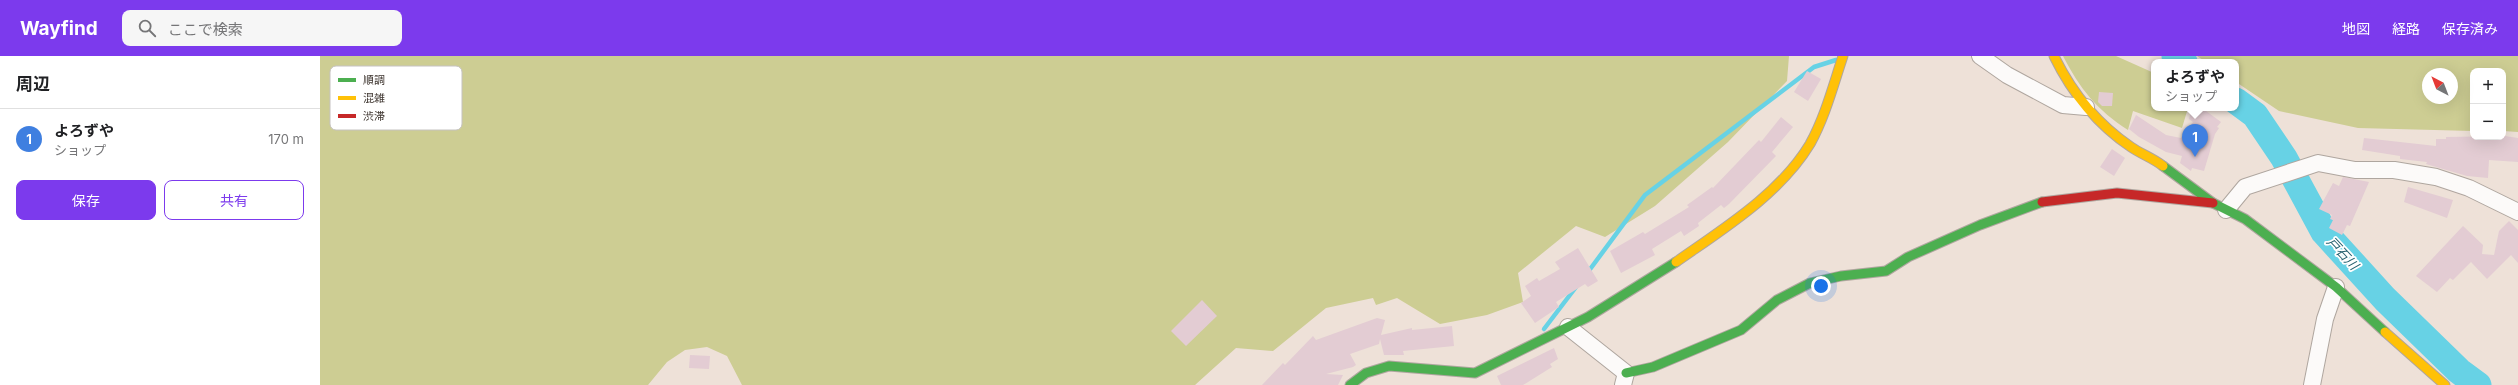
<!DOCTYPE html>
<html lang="ja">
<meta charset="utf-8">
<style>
body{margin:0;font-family:Inter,"Noto Sans JP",sans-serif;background:#f6f6f6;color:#202124}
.controls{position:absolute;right:12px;top:12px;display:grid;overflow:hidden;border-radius:8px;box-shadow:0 4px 16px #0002}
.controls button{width:36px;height:36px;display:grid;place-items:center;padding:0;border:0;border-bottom:1px solid #e0e0e0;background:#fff;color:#202124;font:20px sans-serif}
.compass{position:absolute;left:2102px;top:12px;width:36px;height:36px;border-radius:50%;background:#fff;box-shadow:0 4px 16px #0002;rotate:318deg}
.you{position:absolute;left:1501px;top:230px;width:14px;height:14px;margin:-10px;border:3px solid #fff;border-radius:50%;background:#1a73e8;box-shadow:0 0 0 6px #1a73e833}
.badge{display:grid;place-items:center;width:26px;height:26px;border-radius:50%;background:#7c3aed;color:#fff;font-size:13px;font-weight:700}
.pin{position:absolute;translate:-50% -33px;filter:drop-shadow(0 1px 2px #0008)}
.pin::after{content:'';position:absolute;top:21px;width:14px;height:12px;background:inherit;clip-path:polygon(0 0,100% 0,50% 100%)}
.popup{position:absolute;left:1831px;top:3px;width:88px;height:52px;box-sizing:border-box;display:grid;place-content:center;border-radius:8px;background:#fff;filter:drop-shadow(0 1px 3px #0005);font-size:13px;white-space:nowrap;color:#757577}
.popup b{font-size:15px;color:#202124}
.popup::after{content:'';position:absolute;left:50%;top:100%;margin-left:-8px;border:8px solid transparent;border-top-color:#fff}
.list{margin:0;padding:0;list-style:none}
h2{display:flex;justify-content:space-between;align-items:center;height:52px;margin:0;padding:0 16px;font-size:17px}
h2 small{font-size:13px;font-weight:400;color:#757577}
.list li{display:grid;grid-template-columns:26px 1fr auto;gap:12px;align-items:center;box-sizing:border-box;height:60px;padding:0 16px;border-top:1px solid #e0e0e0}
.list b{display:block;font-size:15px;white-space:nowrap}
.list p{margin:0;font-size:13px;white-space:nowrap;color:#757577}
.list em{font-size:13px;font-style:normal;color:#757577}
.actions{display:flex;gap:8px;padding:12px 16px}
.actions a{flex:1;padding:9px 0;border:1px solid #7c3aed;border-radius:8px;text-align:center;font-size:14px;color:#7c3aed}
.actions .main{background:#7c3aed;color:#fff}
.icon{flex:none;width:22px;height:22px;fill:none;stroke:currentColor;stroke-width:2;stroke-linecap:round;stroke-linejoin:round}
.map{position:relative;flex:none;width:2198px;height:329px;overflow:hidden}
header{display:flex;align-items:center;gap:24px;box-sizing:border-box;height:56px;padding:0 20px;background:#7c3aed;color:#fff}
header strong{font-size:19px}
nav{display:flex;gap:22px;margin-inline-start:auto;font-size:14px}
.search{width:280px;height:36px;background:#f6f6f6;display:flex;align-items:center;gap:10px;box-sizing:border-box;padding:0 14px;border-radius:8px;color:#757577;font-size:15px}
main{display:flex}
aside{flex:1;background:#fff}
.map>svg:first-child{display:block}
.green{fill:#cdcd93;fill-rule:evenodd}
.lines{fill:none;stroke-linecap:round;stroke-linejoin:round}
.stream{stroke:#67d2e5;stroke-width:4.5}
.river{stroke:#67d2e5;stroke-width:27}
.building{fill:#e3ccd3}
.street-casing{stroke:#afa69f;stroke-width:18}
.fast-casing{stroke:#afa69f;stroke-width:11}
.slow-casing{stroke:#afa69f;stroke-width:11}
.jam-casing{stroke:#afa69f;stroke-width:11}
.street{stroke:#fcfaf9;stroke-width:16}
.fast{stroke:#4caf50;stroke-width:9}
.slow{stroke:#ffc107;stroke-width:9}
.jam{stroke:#c62828;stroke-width:9}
.labels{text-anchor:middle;stroke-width:3.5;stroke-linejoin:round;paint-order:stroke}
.water-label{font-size:13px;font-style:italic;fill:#26616e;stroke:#fff}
.key{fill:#fff;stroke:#c5c2c1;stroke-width:1}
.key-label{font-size:11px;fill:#3e352f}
</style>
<header>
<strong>Wayfind</strong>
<div class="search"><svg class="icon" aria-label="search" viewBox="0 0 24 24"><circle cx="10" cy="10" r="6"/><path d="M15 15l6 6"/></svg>ここで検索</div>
<nav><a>地図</a><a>経路</a><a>保存済み</a></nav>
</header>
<main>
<aside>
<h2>周辺<small></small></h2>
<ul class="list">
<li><span class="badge" style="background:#3f7fe0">1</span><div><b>よろずや</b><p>ショップ</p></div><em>170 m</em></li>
</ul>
<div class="actions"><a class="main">保存</a><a>共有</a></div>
</aside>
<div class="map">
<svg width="2198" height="329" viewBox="0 0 2198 329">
<rect width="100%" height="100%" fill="#eee1d8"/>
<!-- green -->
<g class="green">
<path d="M0 0H1469L1467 25 1408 86 1335 150 1285 181 1256 170 1198 217 1203 246 1167 259 1120 268 1077 242 1056 249 1053 242 1006 252 953 295 916 292 875 329H422L407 300 387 291 365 294 347 306 328 329H0Z"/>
<path d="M1743 0H1796L1834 17V52H1868L1862 72 1813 55 1808 74C1777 54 1760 33 1743 0Z"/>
<path d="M1877 0H2198V76L2183 75V15H2153V75L2038 72 1959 55 1916 26V6H1886ZM2108 18H2132V42H2108Z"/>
</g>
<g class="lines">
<!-- stream -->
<g class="stream">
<path d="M1268 216 1325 139 1494 11 1516 4"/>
<path d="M1224 273 1256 231"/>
</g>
<!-- river -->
<g class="river">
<path d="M1855 0 1864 6"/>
<path d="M1916 45 1935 59 1964 102 2004 176 2065 243 2139 315 2158 329"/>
</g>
</g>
<!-- building -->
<g class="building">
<path d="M1487 15 1501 23 1488 45 1474 36Z"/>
<path d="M1779 36 1793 37 1792 50H1782L1778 46Z"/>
<path d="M1872 52H1882L1901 66 1897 71 1899 72 1895 78 1884 115 1872 112 1871 115 1860 107 1862 100 1846 96 1819 81 1809 73 1816 59 1846 79 1861 82 1873 66 1869 63Z"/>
<path d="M1461 61 1473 71 1452 96 1456 100 1409 148 1404 152 1401 149 1378 167 1379 170 1364 180 1361 175 1332 193 1335 199 1301 217 1290 195 1323 176 1325 178 1369 151 1367 149 1392 131 1393 132 1439 84 1441 86Z"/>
<path d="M2185 80 2198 82V106L2169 104 2168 122 2147 120 2106 108 2107 106 2080 103V100L2042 94 2044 82 2116 90V83H2126V81Z"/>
<path d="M1792 93 1805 102 1794 120 1780 111Z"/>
<path d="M2023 121 2049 126 2030 170 2027 169 2022 179 2009 172 2013 164 2010 163 2012 159 1999 153 2013 127 2019 130Z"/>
<path d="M2088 131 2133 144 2127 162 2084 146Z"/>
<path d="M2189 165 2198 174V207L2191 199 2167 223 2151 206 2133 224 2130 222 2117 236 2096 220 2143 170 2163 189 2162 198 2174 199 2179 175Z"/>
<path d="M1258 192 1278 225 1268 231 1265 228 1236 246 1239 251 1215 267 1201 247 1211 240 1205 230 1217 222 1219 225 1240 213 1235 206Z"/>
<path d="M882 244 897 260 866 290 851 275Z"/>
<path d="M1057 262 1065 264 1061 279 1092 272V274L1132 270 1134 290 1083 295 1084 299H1064L1060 283 1059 288 1030 298 1036 309 1033 311 1006 318 1023 319 1018 329H942L963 307 965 309 993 280 996 284Z"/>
<path d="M1234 292 1238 303 1230 308 1232 311 1203 329H1181L1177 320Z"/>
<path d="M370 299 390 300 389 313 369 312Z"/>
</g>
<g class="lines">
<!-- street casing -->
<g class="street-casing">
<g id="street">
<path d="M1660 0 1687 19 1743 49 1766 51"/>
<path d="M1906 154 1925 131 1998 107 2035 114H2074L2116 121 2149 132 2198 156"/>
<path d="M1248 271 1306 317 1303 329"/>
<path d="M1992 329 2005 263 2016 231"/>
</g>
</g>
<!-- fast casing -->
<g class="fast-casing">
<g id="fast">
<path d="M1843 110 1893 147 1925 163 2016 231 2065 276"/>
<path d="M1306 317 1333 311 1421 274 1457 244 1490 227 1521 220 1566 215 1588 201 1660 169 1722 146"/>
<path d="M1030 329 1046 317 1069 310 1155 317 1268 261 1356 206"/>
</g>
</g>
<!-- slow casing -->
<g class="slow-casing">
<g id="slow">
<path d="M1734 0C1752 37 1777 68 1811 91 1821 98 1833 102 1843 110"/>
<path d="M1356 206C1403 173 1460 138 1490 88 1505 61 1513 30 1523 0"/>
<path d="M2065 276 2125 329"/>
</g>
</g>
<!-- jam casing -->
<g class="jam-casing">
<path id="jam" d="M1722 146 1797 137 1893 147"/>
</g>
<!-- street -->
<use href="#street" class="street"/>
<!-- fast -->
<use href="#fast" class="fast"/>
<!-- slow -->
<use href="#slow" class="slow"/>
<!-- jam -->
<use href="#jam" class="jam"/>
</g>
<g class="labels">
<!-- water labels -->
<g class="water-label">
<text transform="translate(2023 197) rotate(47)" y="5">戸石川</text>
</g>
</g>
<!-- legend -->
<rect x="10" y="10" width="132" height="64" rx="6" class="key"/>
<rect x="18" y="22" width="18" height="4" fill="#4caf50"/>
<rect x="18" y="40" width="18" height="4" fill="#ffc107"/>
<rect x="18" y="58" width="18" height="4" fill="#c62828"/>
<g class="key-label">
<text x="43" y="28">順調</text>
<text x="43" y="46">混雑</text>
<text x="43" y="64">渋滞</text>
</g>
</svg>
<div class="controls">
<button>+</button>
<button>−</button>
</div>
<svg class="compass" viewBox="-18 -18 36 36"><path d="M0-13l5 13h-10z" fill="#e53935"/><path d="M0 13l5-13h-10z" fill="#757577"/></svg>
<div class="you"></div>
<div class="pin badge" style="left:1875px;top:101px;background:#3f7fe0">1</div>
<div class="popup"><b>よろずや</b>ショップ</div>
</div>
</main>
